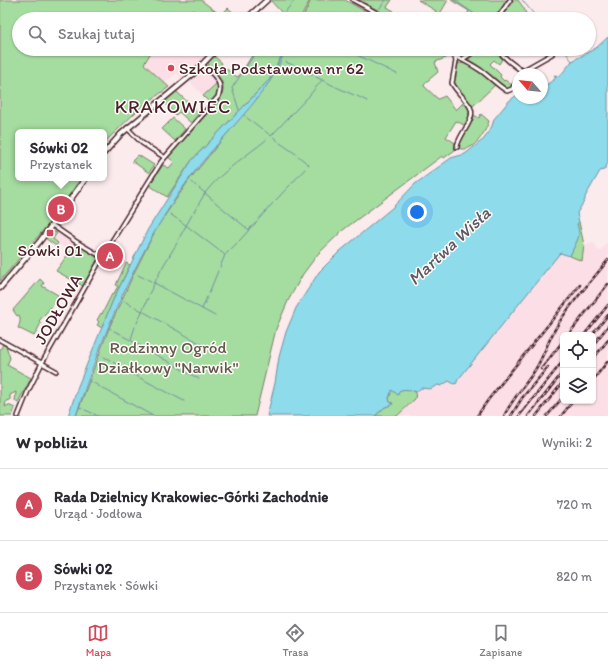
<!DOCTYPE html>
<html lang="pl">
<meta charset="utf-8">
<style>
body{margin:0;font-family:Itim,sans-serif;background:#f7f7f7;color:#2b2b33}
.controls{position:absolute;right:12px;bottom:12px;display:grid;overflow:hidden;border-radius:6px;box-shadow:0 1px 3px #0004}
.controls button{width:36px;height:36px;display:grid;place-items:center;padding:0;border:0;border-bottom:1px solid #e1e1e2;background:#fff;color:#2b2b33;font:20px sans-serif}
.compass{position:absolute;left:512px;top:68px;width:36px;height:36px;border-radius:50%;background:#fff;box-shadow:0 1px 3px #0004;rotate:298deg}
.you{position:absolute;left:417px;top:212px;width:14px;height:14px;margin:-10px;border:3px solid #fff;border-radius:50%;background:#1a73e8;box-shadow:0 0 0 6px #1a73e833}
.badge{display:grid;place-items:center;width:26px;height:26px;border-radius:50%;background:#d1495b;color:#fff;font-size:13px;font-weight:700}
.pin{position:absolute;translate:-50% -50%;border:2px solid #fff;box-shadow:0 1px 4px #0006}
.popup{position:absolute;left:15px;top:129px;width:92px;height:52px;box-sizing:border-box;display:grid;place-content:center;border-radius:6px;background:#fff;filter:drop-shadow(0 1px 3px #0005);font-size:13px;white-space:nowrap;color:#7c7c81}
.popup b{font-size:15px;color:#2b2b33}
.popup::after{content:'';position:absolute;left:50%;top:100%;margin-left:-8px;border:8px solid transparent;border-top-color:#fff}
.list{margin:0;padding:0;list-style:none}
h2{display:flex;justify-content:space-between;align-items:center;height:52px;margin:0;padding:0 16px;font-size:17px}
h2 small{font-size:13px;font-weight:400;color:#7c7c81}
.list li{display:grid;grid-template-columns:26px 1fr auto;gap:12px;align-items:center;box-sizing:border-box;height:72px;padding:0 16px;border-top:1px solid #e1e1e2}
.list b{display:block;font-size:15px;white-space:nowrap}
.list p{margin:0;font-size:13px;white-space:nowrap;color:#7c7c81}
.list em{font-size:13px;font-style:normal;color:#7c7c81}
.icon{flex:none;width:22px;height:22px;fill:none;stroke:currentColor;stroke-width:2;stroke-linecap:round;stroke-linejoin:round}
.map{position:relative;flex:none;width:608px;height:416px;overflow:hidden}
.search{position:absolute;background:#fff;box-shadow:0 1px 3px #0004;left:12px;right:12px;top:12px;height:44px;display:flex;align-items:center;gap:10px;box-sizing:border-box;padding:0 14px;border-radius:22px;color:#7c7c81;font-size:15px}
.sheet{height:196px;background:#fff}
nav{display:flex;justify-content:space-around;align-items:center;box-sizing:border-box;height:56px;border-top:1px solid #e1e1e2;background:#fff;font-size:11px;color:#7c7c81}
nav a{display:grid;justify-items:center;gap:2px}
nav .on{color:#d1495b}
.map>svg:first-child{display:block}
.built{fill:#fcdfe6;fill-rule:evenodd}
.green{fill:#a5dca0;stroke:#787e66}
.water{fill:#8ddbeb;stroke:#72909e}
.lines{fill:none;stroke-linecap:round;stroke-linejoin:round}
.stream{stroke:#72909e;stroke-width:1}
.minor-casing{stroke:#4a1f2b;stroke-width:6}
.tertiary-casing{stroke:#4a1f2b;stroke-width:7}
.minor{stroke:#fdfcf7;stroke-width:3}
.tertiary{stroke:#fdfcf7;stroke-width:4}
.rail-casing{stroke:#4a1f2b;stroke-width:2.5}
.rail{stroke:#fdfcf7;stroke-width:1;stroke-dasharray:3;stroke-linecap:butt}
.poi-dot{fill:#d1495b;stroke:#fdfcf7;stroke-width:1.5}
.labels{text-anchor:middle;stroke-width:3;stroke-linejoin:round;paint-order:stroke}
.poi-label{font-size:17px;fill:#4a1f2b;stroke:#fdfcf7;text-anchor:start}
.street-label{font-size:17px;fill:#4a1f2b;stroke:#fdfcf7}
.park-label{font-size:17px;fill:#65584e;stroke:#fdfcf7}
.water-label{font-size:18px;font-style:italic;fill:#5e5765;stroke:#fdfcf7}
.quarter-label{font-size:19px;letter-spacing:1px;fill:#4a1f2b;stroke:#fdfcf7}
</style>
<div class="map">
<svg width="608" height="416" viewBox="0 0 608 416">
<rect width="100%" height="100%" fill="#fcebed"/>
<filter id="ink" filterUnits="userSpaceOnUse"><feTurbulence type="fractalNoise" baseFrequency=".025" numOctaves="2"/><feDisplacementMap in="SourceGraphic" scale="8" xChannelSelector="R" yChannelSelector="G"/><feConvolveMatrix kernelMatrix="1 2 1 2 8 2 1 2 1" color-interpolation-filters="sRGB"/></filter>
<g filter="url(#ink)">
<!-- built -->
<g class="built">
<path d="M153 49H203L208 53 182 79 177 73 164 83 144 64Z"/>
<path d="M202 70 206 74 208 73 215 79 217 83 203 96 190 82Z"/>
<path d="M58 232 75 244 70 252 53 240Z"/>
<path d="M608 241V416H397L415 400 416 392 421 388H434L438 385 441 386 449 381 454 384 457 381 560 252 581 261 584 245 594 242 598 250 600 251ZM563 335H593V401H563Z"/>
</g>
<!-- green -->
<g class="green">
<path d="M0 0H201L219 14 214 19H204L193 10 187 19H19V49H153L144 64 169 87 140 108 108 139 104 145V132H18V178H81L51 221 0 281Z"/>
<path d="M270 0H310L300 19H277L282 13Z"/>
<path d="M311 0H345L370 14 369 17 372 19H302Z"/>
<path d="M355 0H392L387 7 394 11 388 18Z"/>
<path d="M418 0H448L437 19H432L436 11Z"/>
<path d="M451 0H509L494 19H479L474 15 471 19H465L469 11Z"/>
<path d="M511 0H518C522 6 528 11 525 19H499Z"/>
<path d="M228 8 241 19H227L222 14Z"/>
<path d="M256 49H285L270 79 192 160 167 197 149 185 163 165 169 168 174 162 168 157 221 98C227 83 220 77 209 68L208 62 214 56 222 63 221 65 237 77 240 75Z"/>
<path d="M286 49H439L450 55 446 58 435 62 438 72 425 83 424 86 438 99 445 96 456 110 464 102C471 110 470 116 466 126L456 121 446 137 455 143V150L444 158 442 156 343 230 318 254 303 274 288 301 276 329 255 416H76L109 328 134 273 157 227 189 180 266 86Z"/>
<path d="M477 49H494L503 58 499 64 494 60 490 64 501 75 500 77 504 81 505 80 513 86 510 89C503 90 500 83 495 79 487 72 477 68 469 61V58Z"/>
<path d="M458 63C473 63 485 74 496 84L472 107 455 85 454 81Z"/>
<path d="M217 83C220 91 216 99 209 102L203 96Z"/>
<path d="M176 91 199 113 191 123 179 112 176 115 164 102Z"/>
<path d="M472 114 479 118 481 114 489 121C485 133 473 154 458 148L457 144Z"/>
<path d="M173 118 185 129 175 141 162 129Z"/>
<path d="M138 155 154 165 149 173 132 161Z"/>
<path d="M579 222 584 245 582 261 570 256 574 244 577 241V224Z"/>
<path d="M52 231 57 233 53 239 58 243 56 246 45 238Z"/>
<path d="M75 244 97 257 98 259 83 286 56 271Z"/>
<path d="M126 263 130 265 113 300 102 328 97 325 99 322 97 320 101 313 102 314 112 294 113 295 118 286 116 285Z"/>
<path d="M40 279 44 283 42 286 58 295 51 307 39 321 41 323 34 336 18 328C20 323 21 320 19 315L17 316 13 310Z"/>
<path d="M3 344 6 346 10 358 7 365 31 378C27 387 21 395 18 403L15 401 16 392 10 395V400L6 401 5 407 8 405 15 408 12 416H0V350Z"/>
<path d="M402 389 411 390 416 392 415 399 397 416H375L385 407 392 404C387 400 390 397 391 391L393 390 395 392Z"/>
</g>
<!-- water -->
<g class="water">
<path d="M608 37V163L604 170 600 171 585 197V200L577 213 579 222 577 224C578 227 579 231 579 235 579 238 572 251 570 256L560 253 457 381V383L454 384 449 381 441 386 438 385 430 389 421 388 416 392C411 390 404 388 399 391L398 395 392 390 389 398 390 402 393 403 392 405 385 407 375 416H267L275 383 279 357 286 332 296 308 319 272 339 252 393 207 415 184 451 158 465 154 484 139 492 126 494 119 509 101 518 94V98H542V88L556 78 554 75 560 76 572 61 596 48Z"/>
<path d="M285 49H286C281 60 277 71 270 81 246 116 214 145 189 179 140 245 101 337 76 416H68L78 386 113 300 148 229 192 160 270 79Z"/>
</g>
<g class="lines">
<!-- stream -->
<g class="stream">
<path d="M454 0 482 19"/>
<path d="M522 0 538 19"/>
<path d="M379 9 386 0"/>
<path d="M279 19 295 0"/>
<path d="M344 49 351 52"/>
<path d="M564 50 572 61"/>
<path d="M355 54 397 74"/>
<path d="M286 62 295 66"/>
<path d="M297 67 313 75"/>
<path d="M316 77 334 86"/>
<path d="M336 87 354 95"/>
<path d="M357 96 367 101"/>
<path d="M239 110 232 88 258 49"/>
<path d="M244 115 245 116"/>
<path d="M247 118 251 121"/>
<path d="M253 122 262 129"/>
<path d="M265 131 271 136 309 96 322 80"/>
<path d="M272 136 278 141"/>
<path d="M280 143 296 154"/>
<path d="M298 156 309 165"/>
<path d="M192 182 196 186"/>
<path d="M292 183 305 169"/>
<path d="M199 188 213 200"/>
<path d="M276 200 290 185"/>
<path d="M215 202 249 230 239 241"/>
<path d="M194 212C198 206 201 199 205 193 222 171 245 157 266 140"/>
<path d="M170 214 177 219"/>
<path d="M179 220 225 255 220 267"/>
<path d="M258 220 273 203"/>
<path d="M249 229 257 222"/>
<path d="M178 240 192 215"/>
<path d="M226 254 237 243"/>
<path d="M162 268 177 243"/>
<path d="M138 275 144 278"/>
<path d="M147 279 215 316"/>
<path d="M209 293 218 271"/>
<path d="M149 294 161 270"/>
<path d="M121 299 124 301"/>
<path d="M126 302 132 306"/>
<path d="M135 307 203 345"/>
<path d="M202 309 207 297"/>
<path d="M137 323 148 298"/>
<path d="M109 328 111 329"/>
<path d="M114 331 121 334"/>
<path d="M123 336 199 379"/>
<path d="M131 339 135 327"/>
<path d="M99 355 101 356"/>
<path d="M104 357 110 360"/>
<path d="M113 362 121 368 184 401"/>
<path d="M89 381 91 382"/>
<path d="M94 383 100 387"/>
<path d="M102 388 153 416"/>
<path d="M79 407 82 408"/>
<path d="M85 410 92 413"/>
<path d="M94 414 98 416"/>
</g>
<!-- minor casing -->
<g class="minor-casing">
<g id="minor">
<path d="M353 0 388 19"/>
<path d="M497 19 510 0"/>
<path d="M441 49C454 56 467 61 480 70 489 76 497 85 507 91L512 89 518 79"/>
<path d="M496 49 510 62 522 71"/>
<path d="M455 57 456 61 452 83C456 92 469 102 471 109 475 120 458 136 457 147"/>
<path d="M463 59 472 53 475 49"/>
<path d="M521 74 522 71 552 54"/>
<path d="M127 128 142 143 164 157"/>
<path d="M52 225 75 241 102 257"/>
<path d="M0 340 56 371"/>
<path d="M18 416 28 391 42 363 102 257 161 162 218 97C225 82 212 73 202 65"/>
</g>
</g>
<!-- tertiary casing -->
<g class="tertiary-casing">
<g id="tertiary">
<path d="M246 19 267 0"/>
<path d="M104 153 121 134 193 74 217 49"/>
<path d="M0 288 40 241 86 178"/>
</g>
</g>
<!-- minor -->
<use href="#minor" class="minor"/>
<!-- tertiary -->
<use href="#tertiary" class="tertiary"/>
<!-- rail casing -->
<g class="rail-casing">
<g id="rail">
<path d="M568 335 608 284"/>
<path d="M584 335 608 305"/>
<path d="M592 335 608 315"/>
<path d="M593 345 608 326"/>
<path d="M593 359 608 340"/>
<path d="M541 369 563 341"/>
<path d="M593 380 608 361"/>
<path d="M477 416 488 400 580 285"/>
<path d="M504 416C512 399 525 386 535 370 544 356 548 340 557 326 570 303 592 281 608 260"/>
<path d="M511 416 522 398 548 367"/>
<path d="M519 416 563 361"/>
<path d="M528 416 563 372"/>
<path d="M536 416 563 382"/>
<path d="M547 416 563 397"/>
<path d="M561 416 573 401"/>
</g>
</g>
<!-- rail -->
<use href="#rail" class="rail"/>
</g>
</g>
<!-- markers -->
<g class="poi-dot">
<circle cx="171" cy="68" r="4"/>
<rect x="46" y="229" width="8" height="8" rx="2"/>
</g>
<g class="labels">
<!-- poi labels -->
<g class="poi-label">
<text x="179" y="74">Szkoła Podstawowa nr 62</text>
<text x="50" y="256" text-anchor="middle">Sówki 01</text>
</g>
<!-- street labels -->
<g class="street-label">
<text transform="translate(58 309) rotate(-60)" y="6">JODŁOWA</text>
</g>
<!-- park labels -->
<g class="park-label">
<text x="168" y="353">Rodzinny Ogród<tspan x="168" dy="20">Działkowy "Narwik"</tspan></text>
</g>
<!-- water labels -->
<g class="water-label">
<text transform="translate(449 246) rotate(-43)" y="6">Martwa Wisła</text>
</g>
<!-- quarter labels -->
<g class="quarter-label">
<text x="173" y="113">KRAKOWIEC</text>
</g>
</g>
</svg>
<div class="controls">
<button><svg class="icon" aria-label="locate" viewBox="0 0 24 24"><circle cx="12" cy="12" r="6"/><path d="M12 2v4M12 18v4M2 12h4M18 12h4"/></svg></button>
<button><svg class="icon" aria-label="layers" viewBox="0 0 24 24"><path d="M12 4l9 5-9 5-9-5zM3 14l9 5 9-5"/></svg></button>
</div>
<svg class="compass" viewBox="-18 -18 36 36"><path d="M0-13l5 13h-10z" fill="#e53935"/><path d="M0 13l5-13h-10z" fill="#7c7c81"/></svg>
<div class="you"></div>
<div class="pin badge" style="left:110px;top:256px">A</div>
<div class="pin badge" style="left:61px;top:209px">B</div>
<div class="popup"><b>Sówki 02</b>Przystanek</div>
<div class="search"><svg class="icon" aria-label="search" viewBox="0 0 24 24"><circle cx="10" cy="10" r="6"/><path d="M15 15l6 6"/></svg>Szukaj tutaj</div>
</div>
<section class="sheet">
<h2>W pobliżu<small>Wyniki: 2</small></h2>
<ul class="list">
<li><span class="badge">A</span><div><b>Rada Dzielnicy Krakowiec-Górki Zachodnie</b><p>Urząd · Jodłowa</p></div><em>720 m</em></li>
<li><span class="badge">B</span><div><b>Sówki 02</b><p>Przystanek · Sówki</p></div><em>820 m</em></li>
</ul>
</section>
<nav>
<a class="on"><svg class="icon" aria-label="map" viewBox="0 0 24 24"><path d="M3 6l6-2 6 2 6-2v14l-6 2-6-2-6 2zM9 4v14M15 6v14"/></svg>Mapa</a>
<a><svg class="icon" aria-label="directions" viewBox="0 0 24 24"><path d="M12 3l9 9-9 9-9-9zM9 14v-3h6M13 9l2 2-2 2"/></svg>Trasa</a>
<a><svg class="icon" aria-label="saved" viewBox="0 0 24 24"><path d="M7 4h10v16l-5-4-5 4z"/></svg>Zapisane</a>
</nav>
